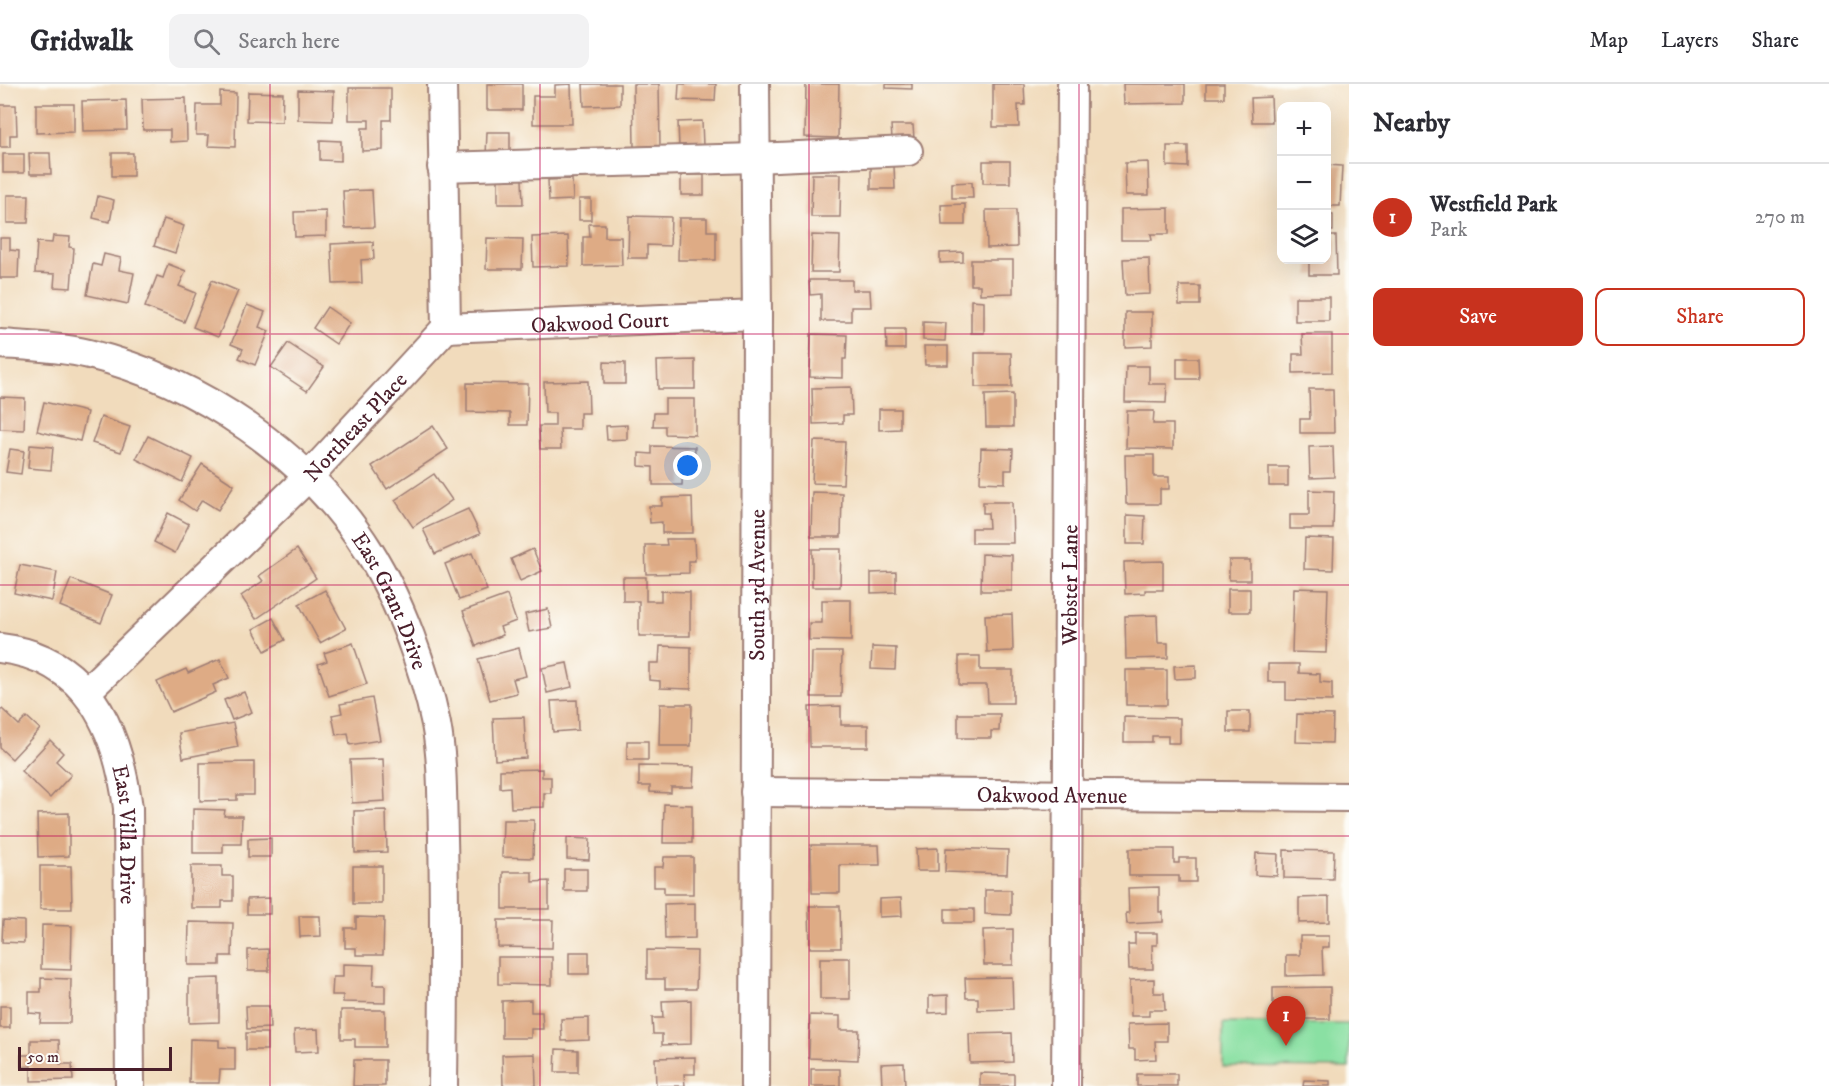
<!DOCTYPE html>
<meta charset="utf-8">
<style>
body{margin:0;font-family:"IM FELL DW Pica",serif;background:#f2f2f3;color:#2b2b33}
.controls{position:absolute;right:18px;top:18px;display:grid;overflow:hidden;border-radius:12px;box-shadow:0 6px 24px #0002}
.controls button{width:54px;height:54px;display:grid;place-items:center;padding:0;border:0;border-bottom:2px solid #e1e1e2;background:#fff;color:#2b2b33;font:30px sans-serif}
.scale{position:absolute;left:18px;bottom:15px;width:154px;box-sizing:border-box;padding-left:6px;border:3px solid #4a1f2b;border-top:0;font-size:16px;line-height:21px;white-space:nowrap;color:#4a1f2b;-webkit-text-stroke:4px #fdfcf7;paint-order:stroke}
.you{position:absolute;left:688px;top:382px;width:21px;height:21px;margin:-15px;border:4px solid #fff;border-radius:50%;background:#1a73e8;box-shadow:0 0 0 9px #1a73e833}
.badge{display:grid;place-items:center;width:39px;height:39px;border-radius:50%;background:#c8321e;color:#fff;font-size:20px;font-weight:700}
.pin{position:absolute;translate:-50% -50px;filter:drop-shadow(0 2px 3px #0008)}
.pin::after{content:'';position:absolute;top:32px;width:21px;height:18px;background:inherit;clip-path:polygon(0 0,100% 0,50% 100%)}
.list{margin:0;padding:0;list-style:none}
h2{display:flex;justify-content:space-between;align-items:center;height:78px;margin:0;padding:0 24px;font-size:26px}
h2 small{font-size:20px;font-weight:400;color:#7c7c81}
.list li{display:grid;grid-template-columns:39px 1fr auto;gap:18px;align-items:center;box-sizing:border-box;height:108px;padding:0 24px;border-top:2px solid #e1e1e2}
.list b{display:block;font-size:22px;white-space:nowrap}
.list p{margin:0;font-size:20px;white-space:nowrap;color:#7c7c81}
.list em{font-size:20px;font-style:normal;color:#7c7c81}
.actions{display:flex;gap:12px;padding:18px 24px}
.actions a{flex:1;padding:14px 0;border:2px solid #c8321e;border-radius:12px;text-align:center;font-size:21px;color:#c8321e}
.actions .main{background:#c8321e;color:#fff}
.icon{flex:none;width:33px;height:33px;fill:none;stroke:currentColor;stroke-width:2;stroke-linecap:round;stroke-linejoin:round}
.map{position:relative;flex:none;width:1349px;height:1002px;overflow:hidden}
header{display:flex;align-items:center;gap:36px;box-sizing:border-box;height:84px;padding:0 30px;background:#fff;border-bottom:2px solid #e1e1e2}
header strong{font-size:28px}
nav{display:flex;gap:33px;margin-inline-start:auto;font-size:21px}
.search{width:420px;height:54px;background:#f2f2f3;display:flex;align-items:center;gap:15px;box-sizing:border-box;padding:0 21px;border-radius:12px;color:#7c7c81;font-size:22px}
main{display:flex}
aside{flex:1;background:#fff}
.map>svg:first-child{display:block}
.green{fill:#8ae0a3;stroke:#6a8067;stroke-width:1.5}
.building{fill:#deab85}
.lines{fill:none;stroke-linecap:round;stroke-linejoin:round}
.minor-casing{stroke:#9e7d74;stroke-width:32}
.minor{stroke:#fff;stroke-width:28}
.grid{fill:none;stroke:#c2185b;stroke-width:1.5;stroke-opacity:0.55}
.labels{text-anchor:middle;stroke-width:4.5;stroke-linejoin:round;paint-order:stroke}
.street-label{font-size:22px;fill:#4a1f2b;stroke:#fdfcf7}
</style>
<header>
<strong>Gridwalk</strong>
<div class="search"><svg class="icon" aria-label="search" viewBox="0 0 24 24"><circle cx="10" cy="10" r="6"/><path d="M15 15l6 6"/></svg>Search here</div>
<nav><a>Map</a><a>Layers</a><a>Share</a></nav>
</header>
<main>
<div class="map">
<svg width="1349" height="1002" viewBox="0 0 1349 1002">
<rect width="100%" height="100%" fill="#fdfcf7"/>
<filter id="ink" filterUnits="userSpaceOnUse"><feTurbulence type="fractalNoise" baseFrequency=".0167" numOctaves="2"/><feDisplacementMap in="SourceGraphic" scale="12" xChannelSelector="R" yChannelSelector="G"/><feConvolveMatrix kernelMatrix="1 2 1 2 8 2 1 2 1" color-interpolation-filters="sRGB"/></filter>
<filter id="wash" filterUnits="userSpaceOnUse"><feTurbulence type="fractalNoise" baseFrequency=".008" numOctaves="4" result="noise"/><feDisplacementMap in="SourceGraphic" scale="24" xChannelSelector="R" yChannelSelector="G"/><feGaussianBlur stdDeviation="1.35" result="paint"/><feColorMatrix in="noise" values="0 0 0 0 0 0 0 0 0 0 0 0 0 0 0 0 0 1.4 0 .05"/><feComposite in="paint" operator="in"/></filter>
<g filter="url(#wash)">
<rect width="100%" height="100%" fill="#f1dbbc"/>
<!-- green -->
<path class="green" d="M1223 939 1349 940V984L1223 983Z"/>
<g id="blocks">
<!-- building -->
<g class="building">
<rect x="487" y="0" width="35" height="26"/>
<path d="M571 0 572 40H533V12H555V1Z"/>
<path d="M583 0H620V21L584 22Z"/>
<path d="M633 0H659L660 63 634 64Z"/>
<path d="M679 0H716L715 17 678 16Z"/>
<path d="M806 0H839L838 54 805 53Z"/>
<path d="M886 0H912V5L886 4Z"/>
<path d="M993 0H1024L1025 21H1018L1019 43H993Z"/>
<path d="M1123 0H1185V19L1124 20Z"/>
<rect x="1206" y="0" width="18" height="14"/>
<path d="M349 4H391V36H383V66L362 67V44H369V36H349Z"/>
<path d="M298 6 334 7 333 37 298 36Z"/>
<path d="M220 8 236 9 235 63 208 62 209 51H196L197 21H220Z"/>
<path d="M248 8 283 9 282 38 247 37Z"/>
<path d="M1271 13 1272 38H1252L1251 14Z"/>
<path d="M186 14 187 57 170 58V46H143L142 15Z"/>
<path d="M126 16 127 46 83 47 82 17Z"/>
<path d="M36 20H74V48L36 49Z"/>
<path d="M0 21H16L17 51H10V63H0Z"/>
<path d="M702 37 703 62 679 63 678 38Z"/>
<path d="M891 41H913L914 55H892Z"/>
<path d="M487 48H510V72H486Z"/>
<path d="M320 56 341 57V77L320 76Z"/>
<path d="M1167 62H1188V83L1167 82Z"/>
<path d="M29 69H50L51 90H30Z"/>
<rect x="112" y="69" width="21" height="23"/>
<rect x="3" y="70" width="21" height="19"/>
<rect x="983" y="77" width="27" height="22"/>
<path d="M1148 78 1149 111H1126L1125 79Z"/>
<path d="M1326 81 1342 82 1340 122H1326Z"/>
<path d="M894 82 895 105H871V83Z"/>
<path d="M812 90H841L840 133H811Z"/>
<rect x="681" y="91" width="23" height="20"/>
<path d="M522 95 523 120H498V96Z"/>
<path d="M572 95 573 116 549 117 548 96Z"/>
<path d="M972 98 973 114H952V99Z"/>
<path d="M372 106 374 143 345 144 343 107Z"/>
<path d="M7 111H29L28 139H7Z"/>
<path d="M98 112 114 116 110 138 93 134Z"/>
<rect x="579" y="115" width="12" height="21"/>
<path d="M965 120V141H942L941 121Z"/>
<path d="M1169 124V150H1151L1152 156H1121V125Z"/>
<path d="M986 126H1016L1017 163 987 164Z"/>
<path d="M326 127V152L295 153 294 128Z"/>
<path d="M1326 130 1333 131V147H1326Z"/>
<path d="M629 132 671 133 670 162 647 161V174H628Z"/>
<path d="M679 134H707V147H716V176H678Z"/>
<path d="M164 135 184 142 175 169 154 162Z"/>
<path d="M589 140H605V153H621L622 181 583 182V153H590Z"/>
<path d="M812 151 840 152 839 188H811Z"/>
<path d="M53 152 70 153 69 163 74 164 71 204 54 203 55 190 35 189 37 158 52 159Z"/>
<path d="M568 152 569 182 533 183 532 153Z"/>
<path d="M1326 152H1336L1337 191H1309V176H1326Z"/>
<path d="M0 154H10V166L19 167 18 194H0Z"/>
<path d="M487 154 523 155 522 185H486Z"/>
<path d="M373 158 374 175 361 176 362 199 333 200 331 160Z"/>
<path d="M963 168V178L940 179V169Z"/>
<path d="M104 170 121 174 119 186 134 189 128 220 87 211 93 180 101 182Z"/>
<path d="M1149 174 1150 210 1125 211 1123 175Z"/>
<path d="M971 176H1013V209L980 210V201H971Z"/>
<path d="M168 180 186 187 179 202 196 209 184 238 145 223 157 192 163 194Z"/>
<path d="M212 196 238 207 218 253 193 243Z"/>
<path d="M809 196H852V206H870L871 223H851V237H821V210L810 211Z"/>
<rect x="1179" y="202" width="21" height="19"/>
<rect x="1295" y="213" width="34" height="24"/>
<path d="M971 216 984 217V249H971Z"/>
<path d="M247 221 265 228 259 243 269 247 255 281 239 274 243 265 231 260Z"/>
<path d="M327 223 350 239 336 260 313 244Z"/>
<path d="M1125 228H1152V262L1125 263Z"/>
<path d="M923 238 946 239 945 257 923 256Z"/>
<path d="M886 245H905V265H887Z"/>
<path d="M811 250 847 251 846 275H843V294L810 293Z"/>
<path d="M1302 250H1332V288L1293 289V270H1303Z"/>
<path d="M288 259 324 283 307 307 271 283Z"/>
<path d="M924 262H948V281H925Z"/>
<path d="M975 269H1011L1012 303H975Z"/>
<path d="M1177 274H1198L1199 295H1177Z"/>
<path d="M695 276V305H658L657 277Z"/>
<path d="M604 278 625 279V300H604Z"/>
<path d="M1126 282H1149V300H1167L1166 319 1125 318Z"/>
<path d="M588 297 589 329H580V345H560L561 365H540L539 342H555V329H545L544 298Z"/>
<path d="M467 299 528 300 527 341H510V329L467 328Z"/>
<path d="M851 303 852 331H843V339L813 340 812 304Z"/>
<path d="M1309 305H1333L1334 349H1300V335H1310Z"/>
<path d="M1013 310V343H986L985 311Z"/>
<path d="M0 313 25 314 24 346 0 345Z"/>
<path d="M665 315H695V351L665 350V342H653L654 329H665Z"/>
<path d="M44 318 87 328 80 357 37 347Z"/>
<path d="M879 325H900V345L879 346Z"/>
<path d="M1127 327H1154L1153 340H1173V365L1126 364Z"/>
<path d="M101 333 130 343 121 368 92 359Z"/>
<path d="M627 341V355L607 356 606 342Z"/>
<path d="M433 342 448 365 387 405 372 382Z"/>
<path d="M148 352 193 374 182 398 136 375Z"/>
<path d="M814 357 845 358 843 400 812 399Z"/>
<path d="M30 361 53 363 51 386 28 384Z"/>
<path d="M652 362 695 363 694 379H683L682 401H653V383L639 382V369L652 370Z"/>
<path d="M1333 362 1334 393 1310 394 1309 363Z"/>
<path d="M981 364 1013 365 1012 386H1005V399L980 398Z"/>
<path d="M10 365 24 367 21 390 6 388Z"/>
<path d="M1125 371H1154V393H1169V405H1160V420H1126Z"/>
<path d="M202 380 234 401 218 426 202 416 195 427 179 416Z"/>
<rect x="1269" y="383" width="19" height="19"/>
<path d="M434 390 452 416 413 443 395 416Z"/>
<path d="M1309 406 1334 407 1333 445H1290V431H1309Z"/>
<path d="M812 408 842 409 841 453H811Z"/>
<path d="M692 413 693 449H662V438L650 439 649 422H662V414Z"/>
<path d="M983 418H1012L1013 459H972V444H989L988 429H983Z"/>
<path d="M468 425 480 450 435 470 423 445Z"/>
<path d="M168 429 189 440 175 469 154 458Z"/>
<path d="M1127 431 1145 432 1144 460H1127Z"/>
<path d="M1305 454 1334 455 1333 486 1304 485Z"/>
<path d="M666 455H694L695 477H689V489L646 490 645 461H667Z"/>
<path d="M297 465 316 494 256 535 241 512 263 497 259 492Z"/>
<path d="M533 465 542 487 520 497 511 475Z"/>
<path d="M812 465H841L840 503H812Z"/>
<path d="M472 469 487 506 459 516 445 480Z"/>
<path d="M982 470 1012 471V507H981Z"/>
<rect x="1229" y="476" width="21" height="20"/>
<path d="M1163 477V506H1145V509L1125 510 1124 478Z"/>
<path d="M20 481 57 488 52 517 14 509Z"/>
<path d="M896 488V508L871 509V489Z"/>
<path d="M623 493H646V517H661V507L690 508V552H639V517H623Z"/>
<path d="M71 495 112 511 101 539 60 522Z"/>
<path d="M1294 504 1328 505 1326 569 1292 568Z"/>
<rect x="1228" y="505" width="22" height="23"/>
<path d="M325 506 346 545 320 559 299 520Z"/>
<path d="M507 511 516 537 500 543 503 551 476 562 463 527Z"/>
<path d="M822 516H851V557L809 556V539H822Z"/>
<path d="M548 525 552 544 529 548 525 530Z"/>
<path d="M1012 530 1013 567 987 568 985 531Z"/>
<path d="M1157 531 1158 559H1168V574L1126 575 1125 532Z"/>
<path d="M273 534 285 556 265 567 253 545Z"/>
<path d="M353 559 367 600 329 612 318 580 327 577 324 569Z"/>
<path d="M660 562 691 563V605L660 604V597L649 596V579H659Z"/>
<path d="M872 563 896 564 895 586 871 585Z"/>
<path d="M519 564 526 592 513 595 517 609 490 616 478 575Z"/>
<path d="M812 568H842L841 613H811Z"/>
<path d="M959 572H980V586H1013V619H988L987 601H959Z"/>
<path d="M220 575 229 594 213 601 216 608 171 628 157 598 186 585 188 589Z"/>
<path d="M567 579 572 603 547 609 542 584Z"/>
<path d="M1268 580H1299V589L1320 590V598L1332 599V617L1286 616V598H1268Z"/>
<path d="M1196 581V594L1175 595 1174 582Z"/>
<rect x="1126" y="586" width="41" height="35"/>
<path d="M244 608 252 628 232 636 224 616Z"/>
<path d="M372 614 380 656 350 661 348 649 336 651 332 631 342 629 340 620Z"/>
<path d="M577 616 578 646 553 648 551 617Z"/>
<path d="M660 620H692L691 662H659Z"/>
<path d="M841 622V641H868V663H810L809 623Z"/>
<path d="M2 625 19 641 27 633 40 645 12 675 0 664V627Z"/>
<rect x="1228" y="627" width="22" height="21"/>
<path d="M958 630H1000L999 647H991V654H958Z"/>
<path d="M1297 630 1333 631 1332 659 1296 658Z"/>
<path d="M524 633 526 674 495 676 493 634Z"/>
<path d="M1124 633 1180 634V659H1168V652H1152V658H1124Z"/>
<path d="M233 639 238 663 183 674 179 649Z"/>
<path d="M50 656 63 669 56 677 71 691 50 714 21 687Z"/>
<rect x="627" y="657" width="21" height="19"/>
<path d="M383 675 385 717 352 719 350 676Z"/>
<path d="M254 678V711H237V716L200 717V679Z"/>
<path d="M639 682 694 683 693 703H671V709L650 708V702H639Z"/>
<path d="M542 685V693H551V709H544V723L511 724 510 703 500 704V686Z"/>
<path d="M664 720 692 721V759H663Z"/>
<path d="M193 725 225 726 224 732H242L241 760H223V769H193Z"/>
<path d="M386 726 387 768 355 769 354 727Z"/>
<path d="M69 729V772L38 773 37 730Z"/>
<path d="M503 736H534L533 774 502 773Z"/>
<path d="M271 754V773H248V755Z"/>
<path d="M567 754 590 755 589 776 567 775Z"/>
<path d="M811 761H879L880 781H840V809H812Z"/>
<path d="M938 764V787H917L916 765Z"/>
<path d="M946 764 1008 766 1007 790 945 788Z"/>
<path d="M1129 765H1174V779H1179V774H1196V798H1179V792H1129Z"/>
<path d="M1284 766 1334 767 1333 795 1284 794Z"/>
<path d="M1256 769 1278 770 1277 792 1255 791Z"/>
<path d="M664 773H693V810H664V803H654V783H663Z"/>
<path d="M40 782H71L72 825H40Z"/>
<path d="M191 782H222V792H233V817H222V824H191Z"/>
<rect x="353" y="782" width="29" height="38"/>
<rect x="564" y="785" width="23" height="22"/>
<path d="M503 788H532V798L549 797V825H503Z"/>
<path d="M1159 803V828H1163V838L1127 840 1126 829H1129L1128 804Z"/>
<path d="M985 806H1011V831L985 830Z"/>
<path d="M1329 813V838L1299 839V814Z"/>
<path d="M270 814V830H247V815Z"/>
<path d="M901 814 902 832 879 833V815Z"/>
<path d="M695 819V854L665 855 664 820Z"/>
<path d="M809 822H840L841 864H810Z"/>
<rect x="945" y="825" width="29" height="14"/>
<path d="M299 832H320L321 852 300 853Z"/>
<path d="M356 833 384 834 383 871H356V864H345V844H356Z"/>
<path d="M3 836 24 837V859L2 858Z"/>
<path d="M498 836H553L552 864 498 863Z"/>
<path d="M189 838 233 839 232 872H220V881H188Z"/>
<path d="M42 841 72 842 71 886 41 885Z"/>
<path d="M1013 845V881H984L983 846Z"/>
<path d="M1135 849H1157V861H1152L1153 885H1129L1128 860H1135Z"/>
<path d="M1300 852H1329V863H1322L1323 891 1286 892V871H1300Z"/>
<path d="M268 865 269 887H248V866Z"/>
<path d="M647 866 697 867 696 905H665V895H647Z"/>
<rect x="569" y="868" width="20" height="22"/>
<path d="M498 873H552V901L498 900Z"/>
<rect x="820" y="874" width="30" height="41"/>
<path d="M343 880 374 881 373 901H385V919L343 918V911H332L333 893H343Z"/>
<path d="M1012 893 1013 925 978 926V914H966L965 894Z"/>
<path d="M41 894 71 895 70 939H40L41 930 29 929V908H41Z"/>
<path d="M219 894V938L189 939V895Z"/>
<path d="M1154 895V909H1164L1165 926H1149V932H1131L1130 896Z"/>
<path d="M1330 903V935H1273V904Z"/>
<path d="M948 911V928L929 929V912Z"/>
<path d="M531 916V928H542L543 945H531V954H502V917Z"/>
<path d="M691 916V960L662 961V950H653L652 934H663L662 917Z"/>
<rect x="0" y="922" width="10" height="22"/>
<path d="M246 922H269L270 944 247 945Z"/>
<path d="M341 926H385V963H355V955H341Z"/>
<path d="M810 931 840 932V946H859L858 976 809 974Z"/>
<path d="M589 934V956L562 957 561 935Z"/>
<path d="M1167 939V957H1155L1156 975 1135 976V965H1129L1128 940Z"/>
<path d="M318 945 319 967 295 968 294 946Z"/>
<rect x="246" y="949" width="21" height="17"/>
<path d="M1012 949 1013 978 970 979 969 950Z"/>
<path d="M190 955 219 956V963L235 964V986H220L219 999H189Z"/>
<path d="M31 956H59L60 980H72L73 996 31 997V982L21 983V971H31Z"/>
<path d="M556 965 578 966V988H555Z"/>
<path d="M535 970 536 1002H503L502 971Z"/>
<path d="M695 973V990H684L685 1002H656L655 974Z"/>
<path d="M354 976H385V1002H353Z"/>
<path d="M904 979 905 1002H882L881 980Z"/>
<rect x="811" y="985" width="29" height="17"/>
<path d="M980 989 1014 990V1002H980Z"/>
<rect x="1137" y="990" width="40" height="12"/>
<path d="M1304 996 1330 997V1002H1303Z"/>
</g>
</g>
</g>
<g filter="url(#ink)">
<use href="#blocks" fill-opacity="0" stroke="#9e7d74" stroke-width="1.5"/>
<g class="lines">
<!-- minor casing -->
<g class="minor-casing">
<g id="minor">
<path d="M442 83 755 74 908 67"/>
<path id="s1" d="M446 244 757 231"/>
<path id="s2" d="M0 260C29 262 60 263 89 270 199 297 310 372 370 469 399 515 425 586 436 640 443 677 442 716 443 754 445 836 444 919 443 1002"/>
<path id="s3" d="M0 564C88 574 118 646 128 724L130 1002"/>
<path id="s4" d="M86 608 309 392 446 244 442 0"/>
<path id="s5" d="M755 708 1349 713"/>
<path id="s6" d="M755 1002 757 231 755 0"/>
<path id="s7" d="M1066 1002 1072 0"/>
</g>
</g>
<!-- minor -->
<use href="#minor" class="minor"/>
</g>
</g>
<!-- grid -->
<path class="grid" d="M270 0V1002M540 0V1002M809 0V1002M1079 0V1002M0 250H1349M0 501H1349M0 752H1349"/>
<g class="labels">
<!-- street labels -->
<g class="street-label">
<text dy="8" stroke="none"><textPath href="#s1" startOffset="154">Oakwood Court</textPath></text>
<text dy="8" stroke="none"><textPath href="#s4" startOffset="378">Northeast Place</textPath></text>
<text dy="8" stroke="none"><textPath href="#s6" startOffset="501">South 3rd Avenue</textPath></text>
<text dy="8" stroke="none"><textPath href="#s7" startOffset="501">Webster Lane</textPath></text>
<text dy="8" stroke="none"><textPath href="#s2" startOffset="494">East Grant Drive</textPath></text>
<text dy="8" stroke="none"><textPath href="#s5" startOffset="297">Oakwood Avenue</textPath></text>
<text dy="8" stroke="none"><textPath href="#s3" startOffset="250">East Villa Drive</textPath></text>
</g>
</g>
</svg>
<div class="controls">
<button>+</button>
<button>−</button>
<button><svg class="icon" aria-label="layers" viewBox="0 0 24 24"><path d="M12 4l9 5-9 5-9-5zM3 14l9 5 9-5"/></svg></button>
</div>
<div class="scale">50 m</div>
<div class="you"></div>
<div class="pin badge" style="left:1286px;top:962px">1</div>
</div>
<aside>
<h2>Nearby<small></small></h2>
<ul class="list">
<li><span class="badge">1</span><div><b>Westfield Park</b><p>Park</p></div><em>270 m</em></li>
</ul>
<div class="actions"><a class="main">Save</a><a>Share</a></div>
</aside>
</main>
